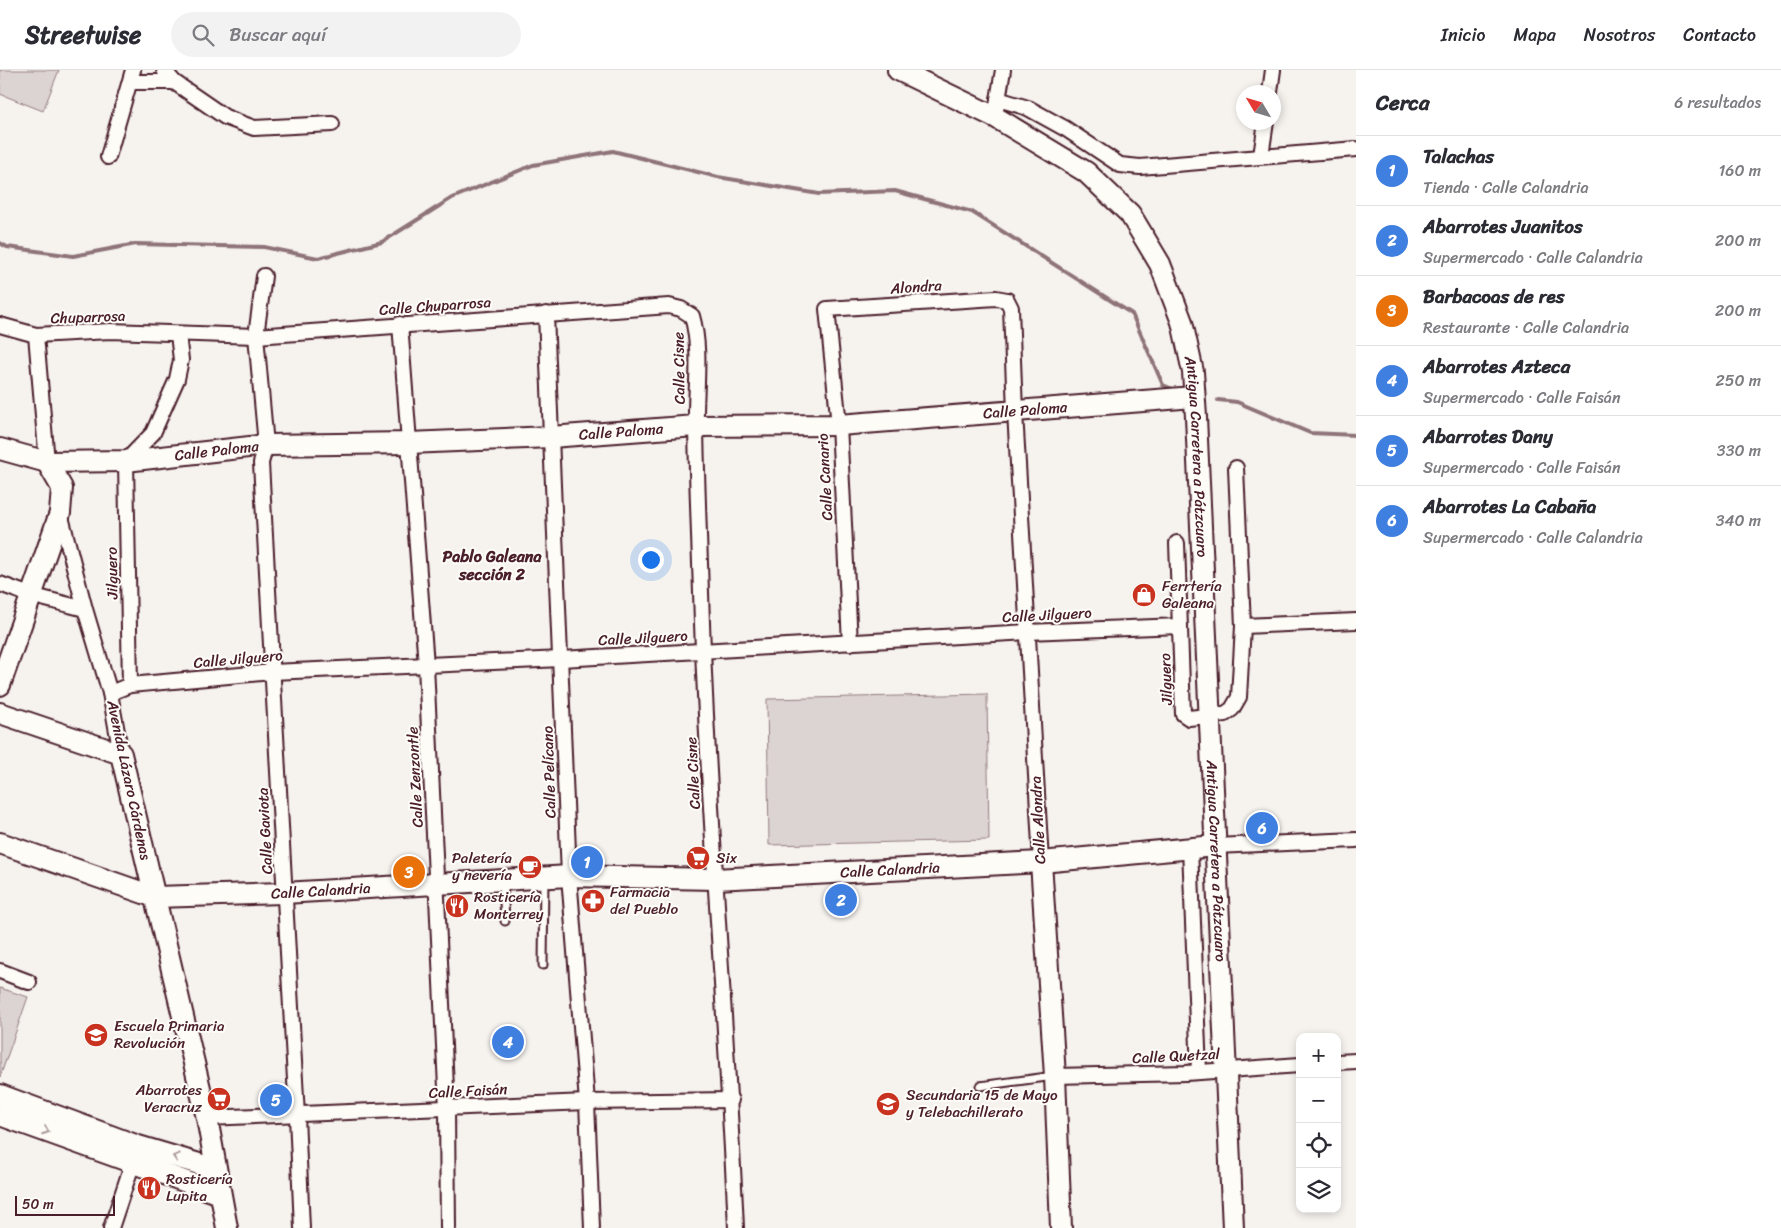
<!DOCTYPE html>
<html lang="es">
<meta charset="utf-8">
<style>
body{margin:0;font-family:Sriracha,sans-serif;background:#f2f2f3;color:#2b2b33}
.controls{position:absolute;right:15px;bottom:15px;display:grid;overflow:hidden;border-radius:10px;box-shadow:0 2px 8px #0003}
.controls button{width:45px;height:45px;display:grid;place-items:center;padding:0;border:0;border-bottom:1px solid #e1e1e2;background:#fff;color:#2b2b33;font:25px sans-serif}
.compass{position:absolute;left:1236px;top:15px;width:45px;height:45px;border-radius:50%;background:#fff;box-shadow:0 2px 8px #0003;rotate:308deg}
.scale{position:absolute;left:15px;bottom:12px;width:100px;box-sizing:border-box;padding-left:5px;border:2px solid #4a1f2b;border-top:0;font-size:14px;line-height:18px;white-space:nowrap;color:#4a1f2b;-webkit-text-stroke:4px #fdfcf7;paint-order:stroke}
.you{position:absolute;left:650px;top:489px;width:18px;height:18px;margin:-12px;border:4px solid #fff;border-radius:50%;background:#1a73e8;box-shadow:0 0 0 8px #1a73e833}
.badge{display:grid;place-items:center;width:32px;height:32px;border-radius:50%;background:#c8321e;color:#fff;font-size:16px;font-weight:700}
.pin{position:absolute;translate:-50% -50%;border:2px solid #fff;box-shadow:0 1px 5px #0006}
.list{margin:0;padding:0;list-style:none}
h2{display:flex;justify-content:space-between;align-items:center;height:65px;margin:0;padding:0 20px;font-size:21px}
h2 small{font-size:16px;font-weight:400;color:#7c7c81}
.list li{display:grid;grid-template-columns:32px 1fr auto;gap:15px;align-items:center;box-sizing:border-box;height:70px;padding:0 20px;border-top:1px solid #e1e1e2}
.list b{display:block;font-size:19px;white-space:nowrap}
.list p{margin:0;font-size:16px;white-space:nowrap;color:#7c7c81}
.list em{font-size:16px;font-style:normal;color:#7c7c81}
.icon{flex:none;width:28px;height:28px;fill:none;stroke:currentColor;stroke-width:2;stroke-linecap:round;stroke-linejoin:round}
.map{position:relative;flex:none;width:1356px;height:1158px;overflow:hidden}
header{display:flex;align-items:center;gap:30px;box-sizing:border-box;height:70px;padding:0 25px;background:#fff;border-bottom:1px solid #e1e1e2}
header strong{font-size:24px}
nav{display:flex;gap:28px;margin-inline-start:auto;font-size:18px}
.search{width:350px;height:45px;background:#f2f2f3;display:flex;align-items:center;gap:12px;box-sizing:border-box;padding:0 18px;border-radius:28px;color:#7c7c81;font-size:19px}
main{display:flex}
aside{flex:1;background:#fff}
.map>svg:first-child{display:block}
.green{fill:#dcd4d2;stroke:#937a7e}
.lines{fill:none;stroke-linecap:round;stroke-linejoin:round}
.stream{stroke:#8e7378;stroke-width:4}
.lane-casing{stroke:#4a1f2b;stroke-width:11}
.street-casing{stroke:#4a1f2b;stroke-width:18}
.secondary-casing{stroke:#4a1f2b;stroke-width:24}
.lane{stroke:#fdfcf7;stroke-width:7}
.street{stroke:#fdfcf7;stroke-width:14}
.secondary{stroke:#fdfcf7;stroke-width:20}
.oneway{stroke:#ac999b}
.labels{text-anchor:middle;stroke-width:4;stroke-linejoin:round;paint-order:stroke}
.street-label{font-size:15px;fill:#4a1f2b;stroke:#fdfcf7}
.poi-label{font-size:15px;fill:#4a1f2b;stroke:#fdfcf7;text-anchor:start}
.neighbourhood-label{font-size:16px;font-weight:bold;fill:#4a1f2b;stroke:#fdfcf7}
</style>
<header>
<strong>Streetwise</strong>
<div class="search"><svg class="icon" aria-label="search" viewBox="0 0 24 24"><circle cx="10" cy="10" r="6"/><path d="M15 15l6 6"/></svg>Buscar aquí</div>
<nav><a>Inicio</a><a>Mapa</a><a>Nosotros</a><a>Contacto</a></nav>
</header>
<main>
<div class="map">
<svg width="1356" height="1158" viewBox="0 0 1356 1158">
<rect width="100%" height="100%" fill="#f6f3ef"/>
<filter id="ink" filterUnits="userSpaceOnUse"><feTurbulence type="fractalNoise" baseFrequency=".02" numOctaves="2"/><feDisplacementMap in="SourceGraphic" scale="10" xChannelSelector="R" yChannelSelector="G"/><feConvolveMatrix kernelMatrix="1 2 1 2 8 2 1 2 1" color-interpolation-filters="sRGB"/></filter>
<g filter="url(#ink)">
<!-- green -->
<g class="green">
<path d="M0 0H59L43 41 0 24Z"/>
<path d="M987 624 989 770 769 775 767 629Z"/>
<path d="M0 918 28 927 0 1007Z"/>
</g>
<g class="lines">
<!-- stream -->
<g class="stream">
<path d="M0 173 7 177 73 186 136 174 264 177 318 188 382 172 452 128 533 95 613 81 718 107 819 124 895 121 972 142 1132 244 1163 315 1175 320"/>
<path d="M1218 330 1237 332 1310 363 1356 365"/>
</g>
<!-- lane casing -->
<g class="lane-casing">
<g id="lane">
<path d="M503 813 505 851"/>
<path d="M543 895 544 808"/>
<path d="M980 1016 1054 1006"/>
</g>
</g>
<!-- street casing -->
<g class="street-casing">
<g id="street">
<path d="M164 0 174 12 225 47 254 58 332 54"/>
<path d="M130 12H174"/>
<path d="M1270 22 1273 0"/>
<path d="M998 29 1028 38 1066 59 1120 95 1140 97 1356 79"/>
<path d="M997 36 1003 0"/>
<path d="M1261 86 1266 52"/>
<path d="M108 87 133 0"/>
<path d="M264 206 256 266 266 375 261 393 297 1046 302 1158"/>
<path d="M546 244 569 806 587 1032 592 1158"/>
<path d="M400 254 426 595 447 1039 448 1158"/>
<path d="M0 255 36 265 110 261 256 266 669 236 681 239 692 246C702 281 695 320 696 356 697 421 700 487 702 553 709 755 727 956 736 1158"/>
<path d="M36 265 47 392"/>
<path d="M60 443 85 539 110 623 121 684"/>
<path d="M1177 473 1183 644 1189 648 1225 644 1232 639 1239 627 1243 556 1236 398"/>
<path d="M0 514 30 525 85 539"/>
<path d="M1243 556 1356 551"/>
<path d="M850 573 839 355 827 239 996 228 1007 230 1011 238 1015 342 1041 792"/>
<path d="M130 615 126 391 153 363 177 309 181 290 178 264"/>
<path d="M110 623 130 615 272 602 561 589 1027 562 1180 556"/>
<path d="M1215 776 1356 770"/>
<path d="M1190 778 1199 1002"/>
<path d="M0 901 29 912"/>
<path d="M1337 992 1356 991"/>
<path d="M1055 1006 1186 1003 1300 995"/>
<path d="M207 1048 587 1032 731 1030"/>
<path d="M111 1158 133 1092 134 1085"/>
</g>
</g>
<!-- secondary casing -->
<g class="secondary-casing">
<g id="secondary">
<path id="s1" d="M898 0 995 47 1086 102 1130 144 1160 194 1182 252 1193 302 1196 347 1233 1158"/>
<path id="s2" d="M0 379 47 392 126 391 266 375 409 373 551 367 696 356 839 355 1194 327"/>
<path d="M0 615 60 443 62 418 47 392"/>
<path d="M0 643 121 684 207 1048 227 1158"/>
<path id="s3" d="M0 773 155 827 284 823 569 806 715 809 1041 792 1215 776"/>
<path d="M1041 792 1055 1006 1061 1158"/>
<path d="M0 1025 135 1075 216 1099"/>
<path d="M0 1045 220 1124"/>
</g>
</g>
<!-- lane -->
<use href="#lane" class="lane"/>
<!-- street -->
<use href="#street" class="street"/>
<!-- secondary -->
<use href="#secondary" class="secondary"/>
</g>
<!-- one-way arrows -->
<defs><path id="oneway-chevron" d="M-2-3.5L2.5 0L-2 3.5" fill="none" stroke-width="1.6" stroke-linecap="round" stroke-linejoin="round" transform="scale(1.25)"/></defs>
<g class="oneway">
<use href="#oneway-chevron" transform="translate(46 1061) rotate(20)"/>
<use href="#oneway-chevron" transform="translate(176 1087) rotate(-163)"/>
</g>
</g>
<!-- icons -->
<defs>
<g id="shop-disc" transform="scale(1.25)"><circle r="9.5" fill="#c8321e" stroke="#fdfcf7"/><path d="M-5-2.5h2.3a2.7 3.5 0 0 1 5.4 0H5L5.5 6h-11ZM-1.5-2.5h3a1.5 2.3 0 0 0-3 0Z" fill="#fff"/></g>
<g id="supermarket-disc" transform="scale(1.25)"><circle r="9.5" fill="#c8321e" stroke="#fdfcf7"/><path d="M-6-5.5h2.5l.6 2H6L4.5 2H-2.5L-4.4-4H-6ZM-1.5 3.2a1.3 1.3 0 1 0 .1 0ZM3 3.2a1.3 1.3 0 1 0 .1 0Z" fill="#fff"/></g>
<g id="cafe-disc" transform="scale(1.25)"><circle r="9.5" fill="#c8321e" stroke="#fdfcf7"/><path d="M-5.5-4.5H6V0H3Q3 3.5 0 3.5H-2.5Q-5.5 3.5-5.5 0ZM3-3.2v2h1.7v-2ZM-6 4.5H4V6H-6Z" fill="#fff"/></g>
<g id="pharmacy-disc" transform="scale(1.25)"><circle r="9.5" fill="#c8321e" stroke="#fdfcf7"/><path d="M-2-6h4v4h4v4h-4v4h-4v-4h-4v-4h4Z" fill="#fff"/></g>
<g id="restaurant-disc" transform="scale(1.25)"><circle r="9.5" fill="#c8321e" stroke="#fdfcf7"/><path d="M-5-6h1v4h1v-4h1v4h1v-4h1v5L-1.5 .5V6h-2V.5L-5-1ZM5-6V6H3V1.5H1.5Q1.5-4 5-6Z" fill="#fff"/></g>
<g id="school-disc" transform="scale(1.25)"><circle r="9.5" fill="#c8321e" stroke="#fdfcf7"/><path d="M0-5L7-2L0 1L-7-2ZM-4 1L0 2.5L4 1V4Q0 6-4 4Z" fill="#fff"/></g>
</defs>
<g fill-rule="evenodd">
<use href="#shop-disc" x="1144" y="525"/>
<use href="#supermarket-disc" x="698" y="788"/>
<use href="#cafe-disc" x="530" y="797"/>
<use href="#pharmacy-disc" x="593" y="831"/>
<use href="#restaurant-disc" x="457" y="836"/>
<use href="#school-disc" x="96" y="965"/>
<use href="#supermarket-disc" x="219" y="1029"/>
<use href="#school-disc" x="888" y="1034"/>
<use href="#restaurant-disc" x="149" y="1118"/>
</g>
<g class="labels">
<!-- street labels -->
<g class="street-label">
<text transform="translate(916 217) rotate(-4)" y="5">Alondra</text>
<text transform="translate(435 236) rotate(-4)" y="5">Calle Chuparrosa</text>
<text transform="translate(88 247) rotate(-2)" y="5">Chuparrosa</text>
<text transform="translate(679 298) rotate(-91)" y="5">Calle Cisne</text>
<text dy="5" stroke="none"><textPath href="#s2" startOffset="1029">Calle Paloma</textPath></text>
<text dy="5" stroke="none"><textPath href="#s2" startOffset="624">Calle Paloma</textPath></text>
<text dy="5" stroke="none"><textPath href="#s2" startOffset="219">Calle Paloma</textPath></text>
<text dy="5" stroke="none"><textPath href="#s1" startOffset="531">Antigua Carretera a Pátzcuaro</textPath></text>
<text transform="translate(825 407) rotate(-93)" y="5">Calle Canario</text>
<text transform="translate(112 503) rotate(-91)" y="5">Jilguero</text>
<text transform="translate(1047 545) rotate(-3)" y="5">Calle Jilguero</text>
<text transform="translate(643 568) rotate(-3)" y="5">Calle Jilguero</text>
<text transform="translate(238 589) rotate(-5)" y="5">Calle Jilguero</text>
<text transform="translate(1166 609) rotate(-92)" y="5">Jilguero</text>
<text transform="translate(549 702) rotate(-92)" y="5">Calle Pelícano</text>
<text transform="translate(693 703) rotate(-93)" y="5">Calle Cisne</text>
<text transform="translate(415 707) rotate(-93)" y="5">Calle Zenzontle</text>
<text transform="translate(129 710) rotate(78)" y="5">Avenida Lázaro Cárdenas</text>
<text transform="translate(1038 750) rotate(-93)" y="5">Calle Alondra</text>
<text transform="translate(265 761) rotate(-93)" y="5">Calle Gaviota</text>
<text dy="5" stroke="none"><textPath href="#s1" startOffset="936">Antigua Carretera a Pátzcuaro</textPath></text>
<text dy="5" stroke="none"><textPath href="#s3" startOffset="900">Calle Calandria</textPath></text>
<text dy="5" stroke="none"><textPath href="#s3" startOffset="330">Calle Calandria</textPath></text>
<text transform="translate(1176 986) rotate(-3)" y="5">Calle Quetzal</text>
<text transform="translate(468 1021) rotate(-3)" y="5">Calle Faisán</text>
</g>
<!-- poi labels -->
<g class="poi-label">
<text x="1162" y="521">Ferrtería<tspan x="1162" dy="17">Galeana</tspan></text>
<text x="512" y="793" text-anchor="end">Paletería<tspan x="512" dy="17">y nevería</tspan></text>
<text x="716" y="793">Six</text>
<text x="610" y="827">Farmacia<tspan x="610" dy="17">del Pueblo</tspan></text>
<text x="474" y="832">Rosticería<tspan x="474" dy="17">Monterrey</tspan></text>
<text x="114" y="961">Escuela Primaria<tspan x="114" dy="17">Revolución</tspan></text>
<text x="202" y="1025" text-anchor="end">Abarrotes<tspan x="202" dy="17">Veracruz</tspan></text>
<text x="906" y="1030">Secundaria 15 de Mayo<tspan x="906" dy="17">y Telebachillerato</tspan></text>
<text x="166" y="1114">Rosticería<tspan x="166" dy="17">Lupita</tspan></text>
</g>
<!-- neighbourhood labels -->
<g class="neighbourhood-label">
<text x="492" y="492">Pablo Galeana<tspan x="492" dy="18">sección 2</tspan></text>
</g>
</g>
</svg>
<div class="controls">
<button>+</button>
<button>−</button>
<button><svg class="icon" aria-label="locate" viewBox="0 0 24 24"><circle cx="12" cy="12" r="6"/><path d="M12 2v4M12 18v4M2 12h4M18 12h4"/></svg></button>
<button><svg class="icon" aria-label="layers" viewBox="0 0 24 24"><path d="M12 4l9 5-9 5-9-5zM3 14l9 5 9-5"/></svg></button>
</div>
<svg class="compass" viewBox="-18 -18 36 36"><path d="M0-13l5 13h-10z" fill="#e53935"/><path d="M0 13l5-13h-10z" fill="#7c7c81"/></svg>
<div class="scale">50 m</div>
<div class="you"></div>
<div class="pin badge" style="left:587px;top:792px;background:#3f7fe0">1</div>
<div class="pin badge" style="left:841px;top:830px;background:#3f7fe0">2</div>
<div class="pin badge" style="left:409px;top:802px;background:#e8710a">3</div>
<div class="pin badge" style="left:508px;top:972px;background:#3f7fe0">4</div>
<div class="pin badge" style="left:276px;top:1030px;background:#3f7fe0">5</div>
<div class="pin badge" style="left:1262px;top:758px;background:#3f7fe0">6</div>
</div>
<aside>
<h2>Cerca<small>6 resultados</small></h2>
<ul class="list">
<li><span class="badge" style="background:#3f7fe0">1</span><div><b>Talachas</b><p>Tienda · Calle Calandria</p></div><em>160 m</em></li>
<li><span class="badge" style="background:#3f7fe0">2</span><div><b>Abarrotes Juanitos</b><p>Supermercado · Calle Calandria</p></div><em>200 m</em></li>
<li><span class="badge" style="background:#e8710a">3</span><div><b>Barbacoas de res</b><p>Restaurante · Calle Calandria</p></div><em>200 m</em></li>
<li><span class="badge" style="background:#3f7fe0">4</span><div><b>Abarrotes Azteca</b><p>Supermercado · Calle Faisán</p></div><em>250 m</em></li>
<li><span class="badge" style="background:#3f7fe0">5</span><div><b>Abarrotes Dany</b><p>Supermercado · Calle Faisán</p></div><em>330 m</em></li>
<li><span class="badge" style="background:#3f7fe0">6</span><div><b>Abarrotes La Cabaña</b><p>Supermercado · Calle Calandria</p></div><em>340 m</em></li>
</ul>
</aside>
</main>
